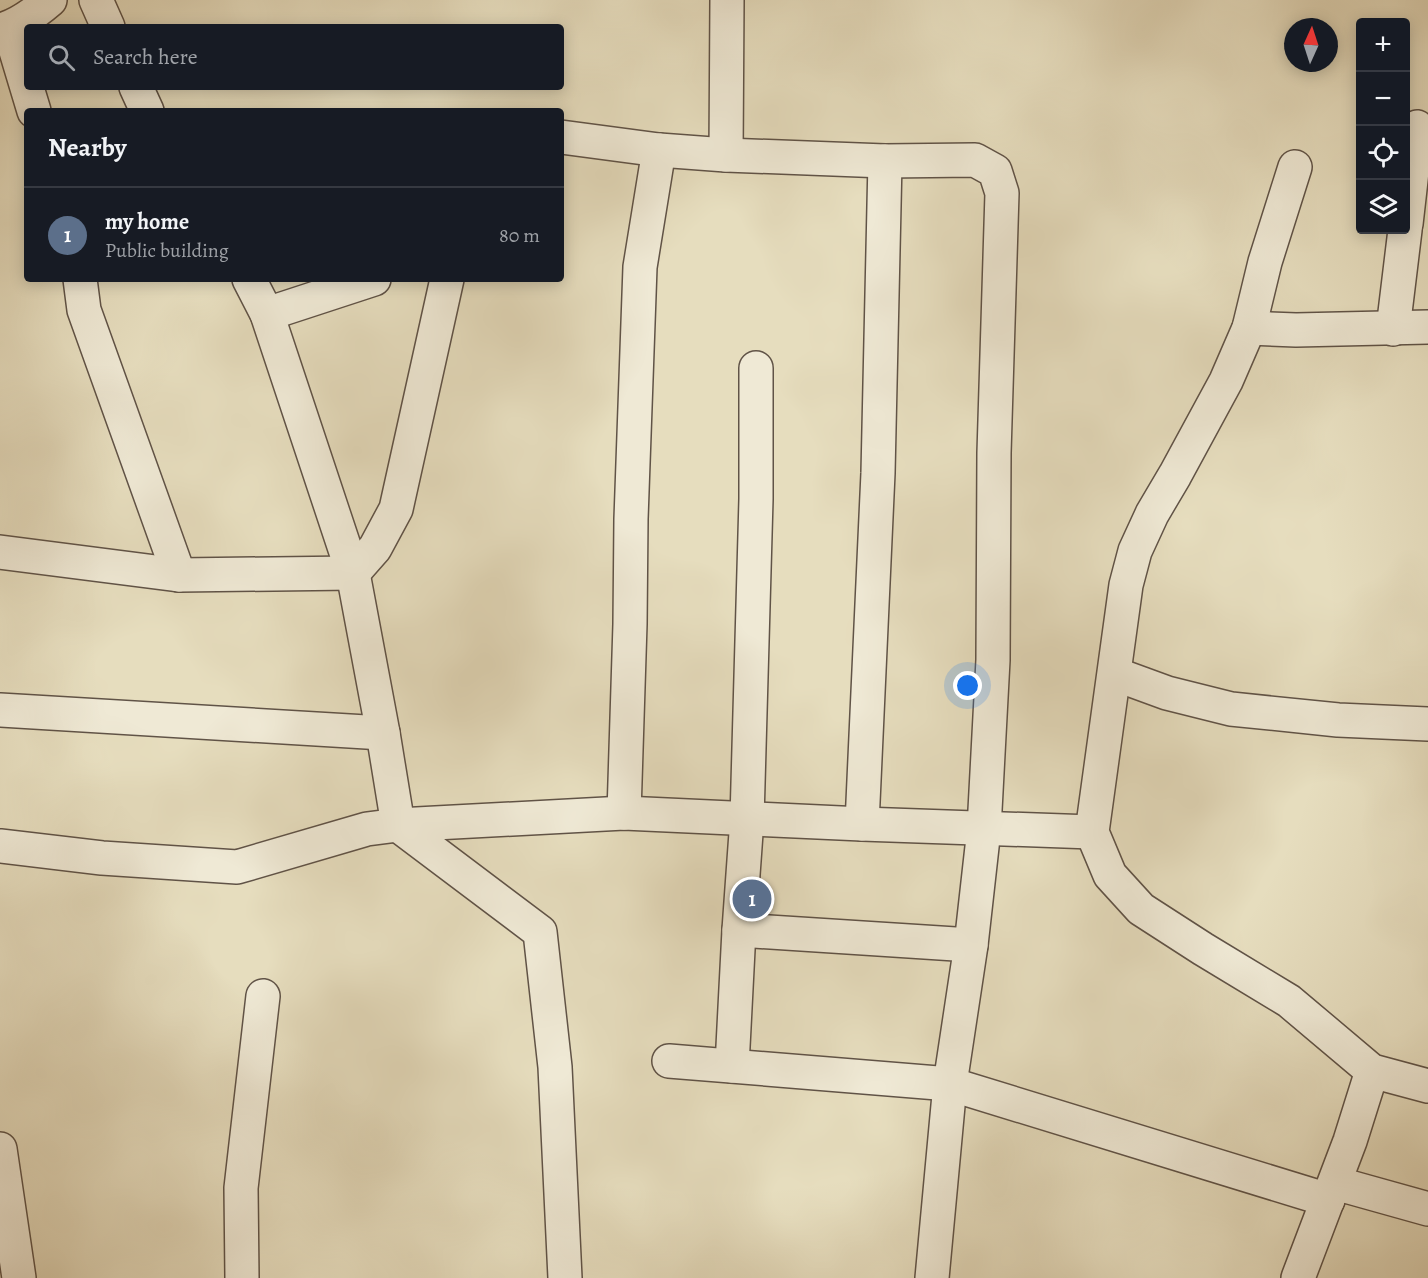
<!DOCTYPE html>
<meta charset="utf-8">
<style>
body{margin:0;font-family:Alegreya,serif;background:#20242c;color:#f1f3f6}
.controls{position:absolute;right:18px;top:18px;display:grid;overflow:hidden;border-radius:6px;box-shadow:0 3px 15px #0003}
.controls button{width:54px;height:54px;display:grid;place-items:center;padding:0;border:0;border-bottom:2px solid #363941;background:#171b24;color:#f1f3f6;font:30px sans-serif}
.compass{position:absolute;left:1284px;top:18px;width:54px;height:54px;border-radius:50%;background:#171b24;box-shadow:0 3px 15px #0003;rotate:3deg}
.you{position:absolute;left:968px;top:686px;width:21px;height:21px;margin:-15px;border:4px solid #fff;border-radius:50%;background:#1a73e8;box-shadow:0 0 0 9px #1a73e833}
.badge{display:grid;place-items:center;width:39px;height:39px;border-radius:50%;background:#8c9099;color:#fff;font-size:20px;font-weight:700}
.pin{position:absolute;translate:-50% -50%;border:3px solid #fff;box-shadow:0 2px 6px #0006}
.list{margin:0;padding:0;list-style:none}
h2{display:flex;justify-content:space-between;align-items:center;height:78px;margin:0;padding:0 24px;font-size:26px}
h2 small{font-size:20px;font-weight:400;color:#9ea1a6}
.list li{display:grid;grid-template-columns:39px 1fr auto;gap:18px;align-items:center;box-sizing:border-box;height:96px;padding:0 24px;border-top:2px solid #363941}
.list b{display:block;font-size:22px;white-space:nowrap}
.list p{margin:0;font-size:20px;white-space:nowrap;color:#9ea1a6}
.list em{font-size:20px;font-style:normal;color:#9ea1a6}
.icon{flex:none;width:33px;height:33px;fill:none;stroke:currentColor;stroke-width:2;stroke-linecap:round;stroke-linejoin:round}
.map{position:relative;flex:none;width:1428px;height:1278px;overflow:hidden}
.search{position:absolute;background:#171b24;box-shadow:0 3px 15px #0003;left:24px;top:24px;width:540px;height:66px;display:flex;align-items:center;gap:15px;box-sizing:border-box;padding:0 21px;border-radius:6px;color:#9ea1a6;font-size:22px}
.panel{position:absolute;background:#171b24;box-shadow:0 3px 15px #0003;left:24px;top:108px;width:540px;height:174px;border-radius:6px}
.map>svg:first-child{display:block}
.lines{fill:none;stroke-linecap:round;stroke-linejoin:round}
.minor-casing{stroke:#605347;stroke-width:36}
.minor{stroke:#efe9d5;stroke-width:33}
</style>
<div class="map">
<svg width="1428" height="1278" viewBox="0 0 1428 1278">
<rect width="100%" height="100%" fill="#e6ddbe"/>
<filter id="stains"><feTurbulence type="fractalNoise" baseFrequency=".00333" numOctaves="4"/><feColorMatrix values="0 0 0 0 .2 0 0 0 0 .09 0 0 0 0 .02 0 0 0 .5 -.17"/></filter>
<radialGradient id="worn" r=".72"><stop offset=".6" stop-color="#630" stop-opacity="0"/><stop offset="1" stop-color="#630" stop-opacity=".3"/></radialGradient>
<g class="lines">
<!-- minor casing -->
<g class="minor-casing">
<g id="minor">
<path d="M96 0 108 27"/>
<path d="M9 28 34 111"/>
<path d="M0 30C18 26 36 12 50 0"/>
<path d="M136 87 147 111"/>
<path d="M561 137 659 150 726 155 885 161 975 160 995 171 1002 193 994 453 993 660 984 829 971 945 950 1084 932 1278"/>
<path d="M726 155 727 0"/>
<path d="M1295 167 1265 262 1249 328 1226 381 1175 475 1152 514 1135 551 1126 585 1092 832 1110 875 1141 909 1203 949 1289 1001 1372 1071 1428 1086"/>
<path d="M1406 224 1417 127"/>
<path d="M80 279 84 310 179 575"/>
<path d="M249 279 267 314 353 573 383 733 398 825 540 932 555 1067 565 1278"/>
<path d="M267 314 374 279"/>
<path d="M1249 328 1296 330 1428 327"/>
<path d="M1393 329 1405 230"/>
<path d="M0 552 179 575 353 573 375 548 396 509 447 279"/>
<path d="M1115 674 1167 693 1231 709 1338 720 1428 724"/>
<path d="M0 710 383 733"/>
<path d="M624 813 630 624 631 519 640 267 659 150"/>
<path d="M862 824 878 473 885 161"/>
<path d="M0 846 102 858 237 867 367 829 398 825 624 813 862 824 1092 832"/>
<path d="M739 930 971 945"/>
<path d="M669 1061 950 1084 1328 1200"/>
<path d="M732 1066 739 930 747 819 756 499V368"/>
<path d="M0 1149 19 1278"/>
<path d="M1335 1183 1428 1209"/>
<path d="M242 1278 241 1188 263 996"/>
<path d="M1298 1278 1350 1141 1372 1071"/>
</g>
</g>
<!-- minor -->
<use href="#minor" class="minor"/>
</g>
<rect width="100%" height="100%" filter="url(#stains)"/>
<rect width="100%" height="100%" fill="url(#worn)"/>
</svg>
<div class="controls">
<button>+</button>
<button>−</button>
<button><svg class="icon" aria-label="locate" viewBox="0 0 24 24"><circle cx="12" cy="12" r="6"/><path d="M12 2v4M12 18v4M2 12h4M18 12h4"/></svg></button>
<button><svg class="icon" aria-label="layers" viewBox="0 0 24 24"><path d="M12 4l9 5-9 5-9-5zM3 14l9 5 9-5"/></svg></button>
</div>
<svg class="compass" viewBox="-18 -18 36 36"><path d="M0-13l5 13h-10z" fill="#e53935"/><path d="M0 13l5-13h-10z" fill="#9ea1a6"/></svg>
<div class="you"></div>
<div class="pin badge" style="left:752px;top:899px;background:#5c6f8a">1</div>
<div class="search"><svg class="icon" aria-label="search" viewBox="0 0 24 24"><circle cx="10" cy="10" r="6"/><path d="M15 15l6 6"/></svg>Search here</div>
<section class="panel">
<h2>Nearby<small></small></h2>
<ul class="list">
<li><span class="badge" style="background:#5c6f8a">1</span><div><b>my home</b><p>Public building</p></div><em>80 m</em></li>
</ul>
</section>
</div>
